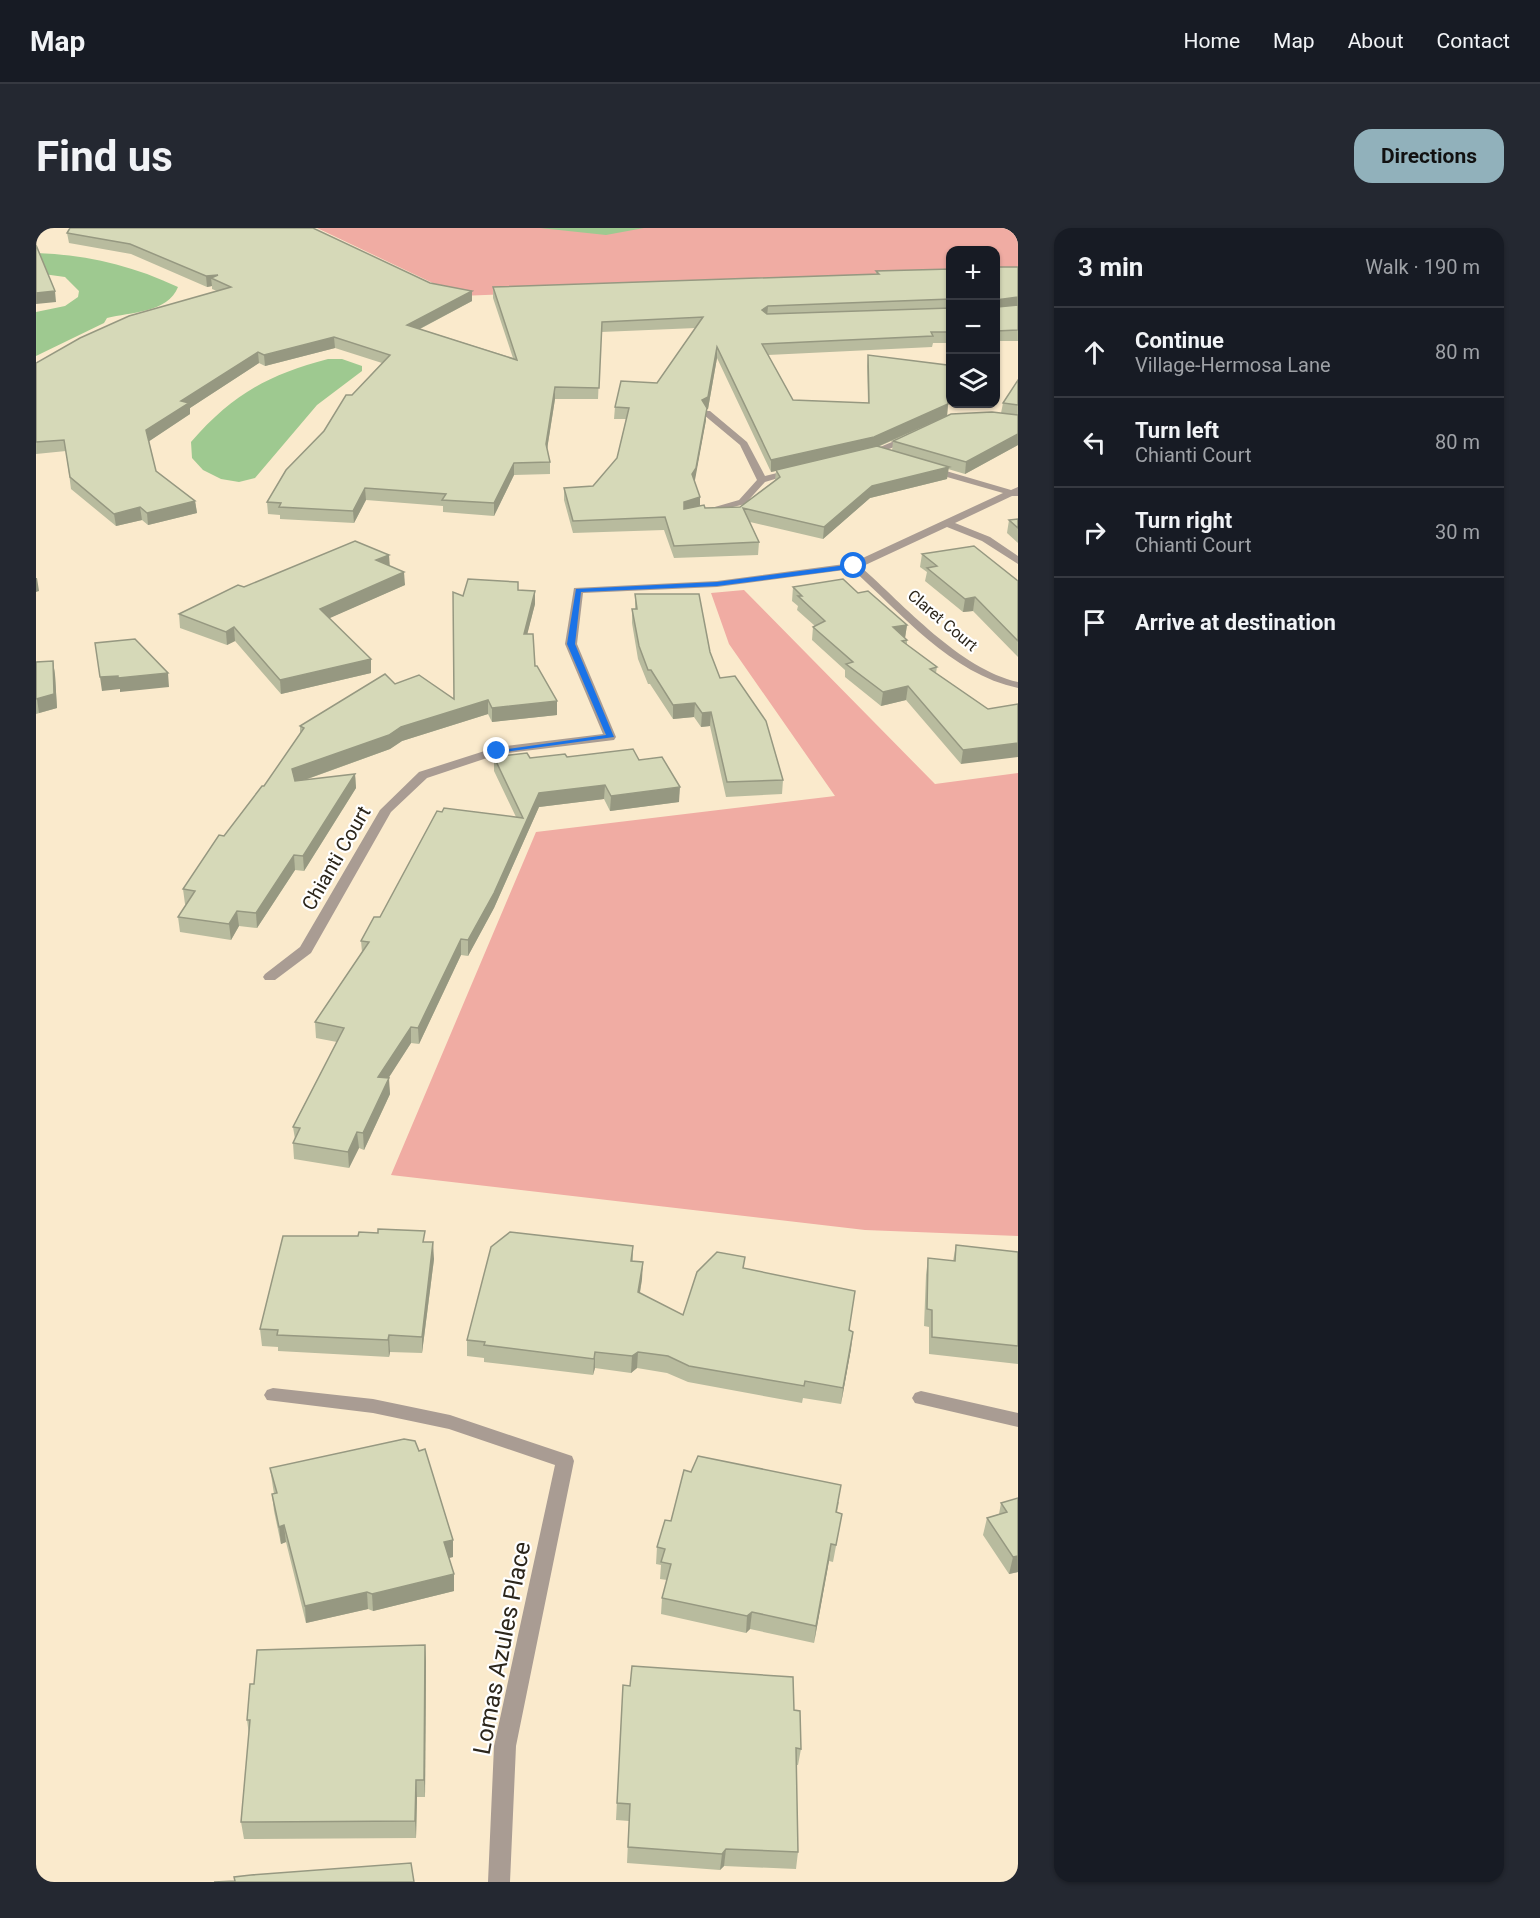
<!DOCTYPE html>
<meta charset="utf-8">
<style>
body{margin:0;font-family:Roboto,sans-serif;background:#242831;color:#f1f3f6}
.controls{position:absolute;right:18px;top:18px;display:grid;overflow:hidden;border-radius:12px;box-shadow:0 2px 4px #0004}
.controls button{width:54px;height:54px;display:grid;place-items:center;padding:0;border:0;border-bottom:2px solid #363941;background:#171b24;color:#f1f3f6;font:30px sans-serif}
.stop{position:absolute;width:18px;height:18px;margin:-14px;border:4px solid #1a73e8;border-radius:50%;background:#fff}
.stop.end{background:#1a73e8;border-color:#fff;box-shadow:0 2px 6px #0008}
.list{margin:0;padding:0;list-style:none}
h2{display:flex;justify-content:space-between;align-items:center;height:78px;margin:0;padding:0 24px;font-size:26px}
h2 small{font-size:20px;font-weight:400;color:#9ea1a6}
.list li{display:grid;grid-template-columns:39px 1fr auto;gap:18px;align-items:center;box-sizing:border-box;height:90px;padding:0 24px;border-top:2px solid #363941}
.list b{display:block;font-size:22px;white-space:nowrap}
.list p{margin:0;font-size:20px;white-space:nowrap;color:#9ea1a6}
.list em{font-size:20px;font-style:normal;color:#9ea1a6}
.icon{flex:none;width:33px;height:33px;fill:none;stroke:currentColor;stroke-width:2;stroke-linecap:round;stroke-linejoin:round}
.map{position:relative;flex:none;width:982px;height:1654px;overflow:hidden;border-radius:18px}
header{display:flex;align-items:center;gap:36px;box-sizing:border-box;height:84px;padding:0 30px;background:#171b24;border-bottom:2px solid #363941}
header strong{font-size:28px}
nav{display:flex;gap:33px;margin-inline-start:auto;font-size:21px}
.intro{display:flex;align-items:center;justify-content:space-between;box-sizing:border-box;height:144px;padding:0 36px}
h1{margin:0;font-size:42px}
.button{padding:15px 27px;border-radius:18px;background:#91b1bb;color:#111;font-size:21px;font-weight:700}
main{display:flex;gap:36px;padding:0 36px}
aside{flex:1;background:#171b24;border-radius:18px;box-shadow:0 2px 4px #0004}
.map>svg:first-child{display:block}
.green{fill:#f0aca3}
.water{fill:#9ec990}
.lines{fill:none;stroke-linecap:round;stroke-linejoin:round}
.minor{fill:#a99c93;fill-rule:evenodd}
.wall{fill:#b8bb9e;fill-rule:evenodd}
.shaded-wall{fill:#969881}
.building{fill:#d6d9b8;stroke:#969881;stroke-width:1.5}
.route{fill:#1a73e8}
.labels{text-anchor:middle;stroke-width:4.5;stroke-linejoin:round;paint-order:stroke}
.far-street-label{font-size:16px;fill:#2c261b;stroke:#fff}
.street-label{font-size:20px;fill:#2c261b;stroke:#fff}
.near-street-label{font-size:24px;fill:#2c261b;stroke:#fff}
</style>
<header>
<strong>Map</strong>
<nav><a>Home</a><a>Map</a><a>About</a><a>Contact</a></nav>
</header>
<div class="intro"><h1>Find us</h1><a class="button">Directions</a></div>
<main>
<div class="map">
<svg width="982" height="1654" viewBox="0 0 982 1654">
<rect width="100%" height="100%" fill="#faeacc"/>
<!-- green -->
<g class="green">
<path d="M281 0H982V46L960 47V22H915L914 49 424 68Z"/>
<path d="M708 362 899 556 982 545V1008L829 1002 355 947 500 604 799 568 693 416 675 365Z"/>
</g>
<!-- water -->
<g class="water">
<path d="M504 0H608L570 7Z"/>
<path d="M0 25C51 27 95 37 142 59 132 85 94 84 71 90L68 95 0 128V84L29 78 42 69 43 63 29 49 0 45Z"/>
<path d="M292 131H306L326 138V143L281 177 219 250 203 254 185 251 167 242 156 230 155 214C196 167 231 147 292 131Z"/>
</g>
<g class="lines">
<!-- minor -->
<g class="minor">
<path d="M668 183H674L711 214 729 248 757 241 762 244 729 254 709 276 665 287V283L703 272 721 252 704 217 668 187Z"/>
<path d="M875 206 880 209 878 211 833 229 825 227Z"/>
<path d="M893 238 975 262 982 259V268H976L919 295 954 309 982 328V336L946 313 911 299 825 339C868 377 924 441 982 454V460C915 446 865 385 816 341L681 359 547 365 541 416 580 509 578 512 463 526 391 550 355 584 275 725 239 752H229L227 749 229 746 264 719 344 582 383 544 461 519 567 506 529 416 538 360 681 353 816 335 967 265 890 243 888 241Z"/>
<path d="M237 1160 337 1171 414 1187 536 1228 538 1233 480 1518 474 1654H452L458 1518 519 1237 413 1201 337 1185 231 1172 228 1167 231 1162Z"/>
<path d="M885 1163 982 1185V1199L879 1175 876 1170 879 1165Z"/>
</g>
</g>
<!-- wall -->
<g class="wall">
<path d="M31 5 394 55 436 73 384 101 477 130 457 70V59L840 46V43L915 41V115H897L896 119 732 127 757 172 832 175 831 138 832 127 912 176 911 188 842 219 856 223 857 213 965 185 967 175 982 152V217L929 246 912 241 911 251 834 270 787 311 714 294 723 314 722 327 638 330 628 302 537 305 528 272V260L557 258 581 230 590 191H578L579 179 621 155 660 100 565 104 562 171H519L511 221 514 234V246L478 247 458 288 407 284V278L330 272 318 295 244 291V287L232 286 231 274 316 167 346 135 299 120 229 138 223 135 154 180V186L113 213 120 243 159 273 161 285 112 297 106 292 80 298 35 261 30 223 0 226V135L181 63 176 61V58L171 59 95 26 33 15ZM681 130 735 244 740 243 739 252 704 279 669 280 664 278 658 254 670 192V181H672Z"/>
<rect x="960" y="39" width="22" height="74"/>
<path d="M982 291V315L971 305 973 292Z"/>
<path d="M886 326 982 353V429L937 383 927 384 889 353 891 344 884 339Z"/>
<path d="M354 338 369 357 293 390 335 431V445L245 466 199 413 191 417 144 400 143 386 208 359Z"/>
<path d="M757 359 822 365 871 397 869 410 871 412V417L901 439 900 445 952 481 925 536 870 472 845 478 809 449V442L776 412 777 399 779 398 761 382 762 378 756 373Z"/>
<path d="M482 362 499 363V376L491 406 499 438 521 473V487L456 494 452 486 366 513 354 521 269 552 319 546 320 560 268 643 259 642 221 700 203 698 195 712 144 704 142 689 150 677 149 676 147 661 228 558 264 506V498L359 456 418 471 427 368Z"/>
<path d="M599 366 674 424 684 450 747 552 746 566 690 569 674 498 665 499 658 489 637 491 614 456H612L602 431 596 395V381H599Z"/>
<path d="M17 433 19 447 21 480 0 486V434Z"/>
<path d="M458 529 494 530 531 529 603 532 643 574 574 583 568 571 503 579 458 680 432 728 425 727 383 816 375 815 352 850 354 866 328 922 323 920 313 940 258 931 257 915 259 911 257 899 301 814 280 810 279 794 326 724 325 713 344 689 480 589 458 543Z"/>
<path d="M389 1014 398 1031 386 1125 354 1124 353 1129 242 1123V1119L226 1118 224 1101Z"/>
<path d="M920 1017 982 1024V1136L893 1126V1099L888 1098 890 1047 892 1030 917 1033Z"/>
<path d="M597 1018V1033L606 1051 604 1065 647 1087 708 1041 813 1102 815 1121 805 1176 767 1170 766 1175 652 1154 631 1145 601 1140 595 1145 559 1140 557 1147 448 1134V1130L431 1128V1112Z"/>
<path d="M234 1240 417 1329 413 1330 418 1363 337 1383 332 1381 270 1395 250 1314 245 1316 238 1283 236 1266H238Z"/>
<path d="M982 1270V1344L973 1346 947 1307 951 1290 963 1286 965 1275Z"/>
<path d="M803 1274 801 1284 803 1302 797 1334 793 1333 778 1415 714 1401 710 1405 625 1386 626 1370 631 1352 624 1351 625 1337 620 1336 621 1319 635 1293Z"/>
<path d="M389 1417 390 1434 389 1569H381L380 1610 208 1611 205 1594 213 1507 211 1492 218 1456Z"/>
<path d="M587 1457 758 1482 765 1521 762 1537H760L762 1624 760 1641 688 1638 684 1642 591 1635 593 1593 580 1592Z"/>
</g>
<!-- shaded-wall -->
<g class="shaded-wall">
<path d="M182 47 175 50 176 58 171 59 170 48Z"/>
<path d="M19 63 20 74 0 76V65Z"/>
<path d="M436 63V73L372 107 371 97Z"/>
<path d="M982 69V80L960 83V72Z"/>
<path d="M732 78 731 89 726 82Z"/>
<path d="M298 109 299 120 229 138 228 127Z"/>
<path d="M681 119V130L672 181H670V192L659 252 655 258 656 246 666 172Z"/>
<path d="M222 124 223 135 154 180V186L112 214 110 202 145 173Z"/>
<path d="M519 159V171L510 228V216Z"/>
<path d="M912 176 911 188 836 221 735 244V232Z"/>
<path d="M982 206V217L929 246 930 234Z"/>
<path d="M478 235V247L458 288V275Z"/>
<path d="M913 239 911 251 834 270 787 311 788 299 836 258Z"/>
<path d="M329 260 330 272 318 295 317 283Z"/>
<path d="M664 269V281L647 287 648 274Z"/>
<path d="M159 273 161 285 112 297 111 285Z"/>
<path d="M104 279 106 292 80 298 78 286Z"/>
<path d="M353 327 354 340 340 332Z"/>
<path d="M368 344 369 357 285 394 284 381Z"/>
<path d="M0 350H1L3 363 0 364Z"/>
<path d="M499 363V376L488 419V406Z"/>
<path d="M939 369 937 383 927 384 929 371Z"/>
<path d="M871 397 869 410 857 399Z"/>
<path d="M198 399 199 413 191 417 190 404Z"/>
<path d="M335 431V445L245 466 244 452Z"/>
<path d="M17 433 19 447 21 480 3 485 1 471Z"/>
<path d="M132 445 133 459 84 464V461L66 463 64 449Z"/>
<path d="M872 458 870 472 845 478 847 464Z"/>
<path d="M452 472V486L366 513 354 521 257 556 256 541 365 499Z"/>
<path d="M521 473V487L456 494V480Z"/>
<path d="M659 475 658 489 637 491V477Z"/>
<path d="M675 484 674 498 665 499 666 485Z"/>
<path d="M982 515V529L925 536 927 522Z"/>
<path d="M319 546 320 560 268 643 267 628Z"/>
<path d="M569 557 568 571 503 579 458 680 432 728V712L503 565Z"/>
<path d="M644 559 643 574 574 583 575 568Z"/>
<path d="M258 627 259 642 221 700 220 685Z"/>
<path d="M201 683 203 698 195 712 193 696Z"/>
<path d="M425 711V727L383 816 382 800Z"/>
<path d="M375 799V815L343 865 342 849Z"/>
<path d="M353 850 354 866 328 922 327 905Z"/>
<path d="M321 904 323 920 313 940 312 924Z"/>
<path d="M397 1014 398 1031 386 1125V1109Z"/>
<path d="M607 1034 606 1051 601 1081 602 1064Z"/>
<path d="M817 1104 815 1121 805 1176 807 1160Z"/>
<path d="M353 1107 354 1124 353 1129 352 1112Z"/>
<path d="M559 1124V1140L557 1147 558 1131Z"/>
<path d="M602 1124 601 1140 595 1145 596 1128Z"/>
<path d="M248 1297 250 1314 245 1316 243 1299Z"/>
<path d="M417 1312V1329L408 1331V1314Z"/>
<path d="M795 1316 793 1333 778 1415 780 1398Z"/>
<path d="M982 1328V1344L973 1346 977 1329Z"/>
<path d="M418 1346V1363L337 1383 336 1366Z"/>
<path d="M331 1364 332 1381 270 1395 269 1378Z"/>
<path d="M716 1384 714 1401 710 1405 711 1388Z"/>
<path d="M389 1417 390 1434 389 1569 388 1552Z"/>
<path d="M380 1552 381 1569 380 1610 379 1593Z"/>
<path d="M690 1621 688 1638 684 1642 686 1626Z"/>
</g>
<!-- building -->
<g class="building">
<path d="M34 0H277L394 55 436 63 371 97 481 132 457 59 843 46 840 43 915 41V71L732 78 726 82 731 86 915 80V104H895L897 108 726 116 757 172 833 175 832 127 911 137 912 176 838 209 735 232 681 119 672 169 666 172 671 180 660 240 656 246 664 269 648 274V281L668 277 669 280 704 279 744 249 740 242 841 218 913 239 836 258 788 299 707 280 723 314 638 318 629 289 537 293 528 260 557 258 581 230 593 180 579 179 585 153 621 155 667 89 566 94 563 160 519 159 510 216 514 234 478 235 458 275 406 272 410 266 329 260 317 283 243 279 245 275 231 274 250 242 288 203 310 167H316L354 127 298 109 228 127 222 124 145 173 153 175 110 202 120 243 159 273 111 285 104 279 78 286 34 249 28 212 0 214V135L44 110 93 88 195 59 175 50 182 47 170 48 94 16 31 5Z"/>
<path d="M0 17 19 63 0 65Z"/>
<path d="M960 39H982V69L960 72Z"/>
<path d="M960 73 962 79 982 77V102L960 103Z"/>
<path d="M982 152V177L967 175Z"/>
<path d="M956 184 982 187V206L930 234 857 213 915 186Z"/>
<path d="M982 291V300L973 292Z"/>
<path d="M319 313 353 327 340 332 368 344 284 381 335 431 244 452 198 399 190 404 143 386 202 357 208 359Z"/>
<path d="M938 318 982 353V413L939 369 929 371 891 340 901 338 886 326Z"/>
<path d="M432 351 482 354V362L499 363 488 406H497L499 438H501L521 473 456 480 452 472 365 499 353 507 256 541 259 553 319 546 267 628 258 627 220 685 201 683 193 696 142 689 159 663 147 661 183 607 188 608 226 558H228L268 500 264 498 349 446 359 456 383 447 418 471 417 364 427 368Z"/>
<path d="M807 351 822 365 832 363 871 397 857 399 871 412 866 413 901 439 894 441 952 481 982 476V515L927 522 872 458 847 464 810 436 817 434 777 399 789 393 762 368H766L757 359Z"/>
<path d="M599 366H663L674 424 684 450 699 448 730 493 747 552 691 554 675 484 666 485 659 475 637 477 615 442H612L603 418 596 381H601Z"/>
<path d="M99 411 132 445 82 450V448L64 449 59 415Z"/>
<path d="M17 433 18 466 0 471V434Z"/>
<path d="M597 521 603 532 626 529 644 559 575 568 569 557 503 565 458 665 432 712 425 711 382 800 375 799 342 849 353 850 327 905 321 904 312 924 257 915 264 900 257 899 308 800 279 794 333 714 325 713 338 689H344L401 583 406 584 408 580 487 590 458 529 491 525 494 530 529 526 531 529Z"/>
<path d="M342 1001 389 1003 387 1014H397L386 1109 353 1107 352 1112 241 1107 242 1102 224 1101 247 1008H322L323 1004 342 1005Z"/>
<path d="M474 1004 597 1018 595 1033 607 1034 602 1064 647 1087 661 1044 681 1024 709 1029 707 1040 819 1063 813 1102 817 1104 807 1160 769 1153 768 1158 653 1138 632 1128 602 1124 596 1128 559 1124 558 1131 448 1117 449 1114 431 1112 455 1019Z"/>
<path d="M920 1017 982 1024V1118L896 1109V1082L891 1081 892 1030 919 1033Z"/>
<path d="M368 1211 379 1213 383 1223 389 1221 417 1312 408 1314 418 1346 336 1366 331 1364 269 1378 248 1297 243 1299 236 1266 241 1265 234 1240Z"/>
<path d="M662 1228 805 1257 800 1284 806 1286 800 1317 795 1316 780 1398 716 1384 711 1388 626 1370 635 1336 625 1334 629 1321 621 1319 629 1292 635 1293 648 1242 655 1244Z"/>
<path d="M982 1270V1328L977 1329 951 1290 971 1284 965 1275Z"/>
<path d="M389 1417 388 1552H380L379 1593 205 1594 214 1492H211L214 1456H218L221 1422Z"/>
<path d="M596 1438 757 1449 758 1482 764 1483 765 1521 760 1520 762 1624 690 1621 686 1626 592 1619 594 1576 581 1575 587 1457 594 1458Z"/>
<path d="M375 1635 378 1654H178L199 1653 198 1649 215 1647Z"/>
</g>
<!-- route -->
<path class="route" d="M818 336 820 340 681 358 545 364 539 416 578 509 461 525 457 523 570 507 531 416 540 361 681 354Z"/>
<g class="labels">
<!-- far-street labels -->
<g class="far-street-label">
<text transform="translate(907 392) rotate(40)" y="6">Claret Court</text>
</g>
<!-- street labels -->
<g class="street-label">
<text transform="translate(300 630) rotate(-60)" y="7">Chianti Court</text>
</g>
<!-- near-street labels -->
<g class="near-street-label">
<text transform="translate(466 1420) rotate(-79)" y="8">Lomas Azules Place</text>
</g>
</g>
</svg>
<div class="controls">
<button>+</button>
<button>−</button>
<button><svg class="icon" aria-label="layers" viewBox="0 0 24 24"><path d="M12 4l9 5-9 5-9-5zM3 14l9 5 9-5"/></svg></button>
</div>
<div class="stop" style="left:818px;top:338px"></div>
<div class="stop end" style="left:461px;top:523px"></div>
</div>
<aside>
<h2>3 min<small>Walk · 190 m</small></h2>
<ul class="list">
<li><svg class="icon" aria-label="ahead" viewBox="0 0 24 24"><path d="M12 20V5M6 11l6-6 6 6"/></svg><div><b>Continue</b><p>Village-Hermosa Lane</p></div><em>80 m</em></li>
<li><svg class="icon" aria-label="left" viewBox="0 0 24 24"><path d="M17 20v-9H6M10 6l-5 5 5 5"/></svg><div><b>Turn left</b><p>Chianti Court</p></div><em>80 m</em></li>
<li><svg class="icon" aria-label="right" viewBox="0 0 24 24"><path d="M7 20v-9h11M14 6l5 5-5 5"/></svg><div><b>Turn right</b><p>Chianti Court</p></div><em>30 m</em></li>
<li><svg class="icon" aria-label="arrive" viewBox="0 0 24 24"><path d="M6 21V4h12l-3 4 3 4H6"/></svg><div><b>Arrive at destination</b></div></li>
</ul>
</aside>
</main>
